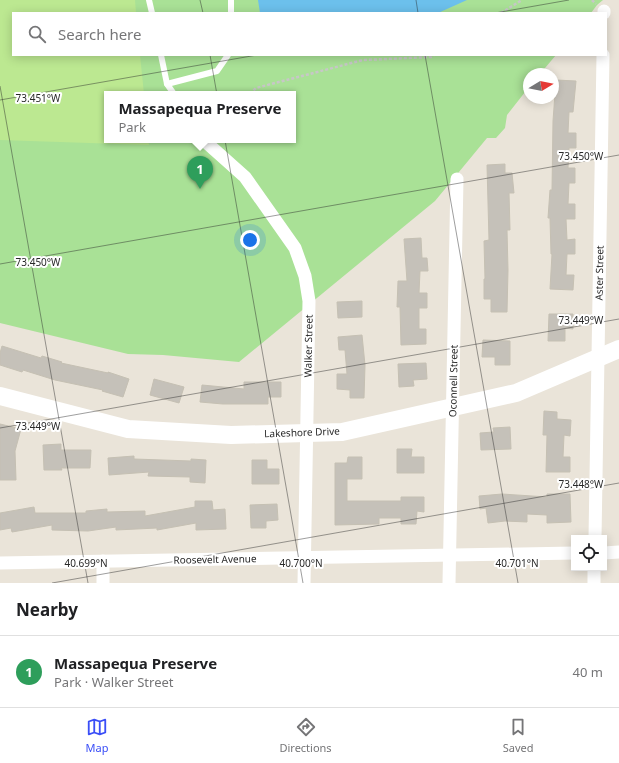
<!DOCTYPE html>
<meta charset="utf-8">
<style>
body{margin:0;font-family:"Noto Sans",sans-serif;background:#f2f2f2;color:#202124}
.controls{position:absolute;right:12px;bottom:12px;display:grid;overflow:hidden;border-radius:0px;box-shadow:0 2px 10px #0003}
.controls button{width:36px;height:36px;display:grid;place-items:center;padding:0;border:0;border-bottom:1px solid #e0e0e0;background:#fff;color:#202124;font:20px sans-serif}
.compass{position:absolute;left:523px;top:68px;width:36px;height:36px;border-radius:50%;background:#fff;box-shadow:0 2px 10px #0003;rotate:80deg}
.you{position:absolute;left:250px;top:240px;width:14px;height:14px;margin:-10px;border:3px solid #fff;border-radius:50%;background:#1a73e8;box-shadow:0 0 0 6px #1a73e833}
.badge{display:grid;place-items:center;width:26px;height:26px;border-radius:50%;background:#3a4ef7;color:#fff;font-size:13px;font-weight:700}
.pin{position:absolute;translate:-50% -33px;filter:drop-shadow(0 1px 2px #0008)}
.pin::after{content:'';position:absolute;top:21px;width:14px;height:12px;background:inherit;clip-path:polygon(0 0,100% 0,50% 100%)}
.popup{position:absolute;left:104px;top:91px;width:192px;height:52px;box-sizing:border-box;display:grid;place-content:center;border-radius:0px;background:#fff;filter:drop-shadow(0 1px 3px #0005);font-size:13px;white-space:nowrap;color:#757577}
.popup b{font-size:15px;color:#202124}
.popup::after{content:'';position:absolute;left:50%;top:100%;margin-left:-8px;border:8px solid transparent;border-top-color:#fff}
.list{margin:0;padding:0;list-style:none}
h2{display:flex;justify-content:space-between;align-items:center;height:52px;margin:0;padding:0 16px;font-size:17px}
h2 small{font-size:13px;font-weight:400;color:#757577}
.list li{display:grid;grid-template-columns:26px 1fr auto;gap:12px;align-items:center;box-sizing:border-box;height:72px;padding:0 16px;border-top:1px solid #e0e0e0}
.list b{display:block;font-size:15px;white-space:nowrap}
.list p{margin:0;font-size:13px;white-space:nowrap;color:#757577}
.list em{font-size:13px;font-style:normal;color:#757577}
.icon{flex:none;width:22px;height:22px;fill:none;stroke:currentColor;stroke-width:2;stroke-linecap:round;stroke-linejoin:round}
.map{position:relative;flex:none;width:619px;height:583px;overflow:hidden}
.search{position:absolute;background:#fff;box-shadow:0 2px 10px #0003;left:12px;right:12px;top:12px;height:44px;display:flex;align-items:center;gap:10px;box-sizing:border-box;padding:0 14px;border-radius:0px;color:#757577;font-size:15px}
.sheet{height:124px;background:#fff}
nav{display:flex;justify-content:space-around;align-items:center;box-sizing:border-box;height:56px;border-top:1px solid #e0e0e0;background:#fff;font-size:11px;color:#757577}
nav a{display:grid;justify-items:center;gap:2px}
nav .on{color:#3a4ef7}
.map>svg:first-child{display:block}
.green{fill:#a9e196;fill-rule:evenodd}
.pitch{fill:#bce891}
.water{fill:#6cc0ec}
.building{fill:#c5c1b9;stroke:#c5c0b3}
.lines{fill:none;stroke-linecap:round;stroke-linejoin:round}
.path{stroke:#c7c7c7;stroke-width:2.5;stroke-dasharray:3 2;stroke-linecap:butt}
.lane{stroke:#fff;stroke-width:6}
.street{stroke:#fff;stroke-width:13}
.secondary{stroke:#fff;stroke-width:18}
.ticks{fill:none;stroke:#282828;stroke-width:1;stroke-opacity:0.45}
.labels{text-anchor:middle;stroke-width:4;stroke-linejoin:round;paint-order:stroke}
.street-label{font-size:10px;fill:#282828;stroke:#fff}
.ticks-label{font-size:10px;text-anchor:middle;fill:#282828;stroke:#fff;stroke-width:4;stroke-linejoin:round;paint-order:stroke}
</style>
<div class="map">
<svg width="619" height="583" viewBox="0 0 619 583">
<rect width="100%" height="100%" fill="#eae4d9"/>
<!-- green -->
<path class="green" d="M0 0H603L597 5 591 13H13V55H556L540 74H529V87L507 115 505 128 496 138H487L435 201 239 362 163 355 128 354 0 323ZM107 94H293V140H107Z"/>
<!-- pitch -->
<path class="pitch" d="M0 0H135L136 13H13V55H140L144 94H107V140H148L149 145 0 140Z"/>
<!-- water -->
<path class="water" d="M258 0H467L438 13H260Z"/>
<!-- building -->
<g class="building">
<path d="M556 80 576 81 573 112H569L568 133H576V148H569L568 168H575V183H569L568 204H575V219H566L567 240 575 239V254H567L566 275H574L573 290 550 289 552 254H551L550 218H548L550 190H552L553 121Z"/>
<path d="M505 164V173H512L514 193H509L510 230H507L508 270 507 312H491V299H484V279H485L484 241 489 240 487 165Z"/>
<path d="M421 238 422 258H427L428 271H420L419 293H427V308H419V329H426V344L401 345 400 307H397L398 281H407L404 239Z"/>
<path d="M362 301V317L338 318 337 302Z"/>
<path d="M549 314H573V329L565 328V341H548Z"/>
<path d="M362 335 365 365 364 398H350V390L337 389V374H347L345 350H339L338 337Z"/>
<path d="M483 340 510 341V365H495V357H482Z"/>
<path d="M2 346 41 358 42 356 62 362 61 363 108 373V372L129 379 123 397 102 391 103 390 55 380 23 370 22 372 0 365V353Z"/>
<path d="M426 363 427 379 413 380 414 386 399 387 398 364Z"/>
<path d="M154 379 184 387 179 403 150 395Z"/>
<path d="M244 382H281V397H268V404H223L200 402 202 385 244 389Z"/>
<path d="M544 411 557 412V419L571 420 570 436 564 435 563 457H570V472H546L547 435H543Z"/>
<path d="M0 424 21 429 15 451 16 480H0Z"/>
<path d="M510 427 511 449 481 450 480 433 494 432 493 428Z"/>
<path d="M61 444V450H91L90 468H61L62 470H44L43 445Z"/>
<path d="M397 449H412L411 457H424V473H397Z"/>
<path d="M134 456V459L191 461V459L206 460 205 483 190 482V477L148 476 149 472 109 475 108 458Z"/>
<path d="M348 457H362V479H347V501H401V497H424V512L417 511 416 524H401V518H379V524L335 525V463H347Z"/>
<path d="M252 460H267V469H279V484H252Z"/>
<path d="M502 494 547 497V494H570L571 522 547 523V515L527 514V522L505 521 488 523 486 508 480 509 479 496Z"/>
<path d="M195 501H212L213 510 225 509 226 529 196 530V523L157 530V528L116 530V527L88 531 52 530V525L12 532 11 528 0 530V513L34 507 35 513H86V511L107 509V512L145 511V516L195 507Z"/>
<path d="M277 504 278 520 266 521V528H251L250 505Z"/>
</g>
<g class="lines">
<!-- path -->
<g class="path">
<path d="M592 0 596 4"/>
<path d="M501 13 522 0"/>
<path d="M250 94 256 88 363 60 431 57 434 55"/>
</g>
<!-- lane -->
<g class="lane">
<path d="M149 0 152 13"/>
<path d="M231 0V13"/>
<path d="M161 55 167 84"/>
<path d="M174 94 167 84 217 71 228 55"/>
</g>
<!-- street -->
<g class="street">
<path d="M604 13V11"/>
<path d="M208 144 245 177 295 248 305 276 309 301 304 583"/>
<path d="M595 538 603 55"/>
<path d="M604 553 619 552"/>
<path d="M103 561V583"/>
<path d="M0 563 574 553"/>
<path d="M449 583 457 179"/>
<path d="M594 583V568"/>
</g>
<!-- secondary -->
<path class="secondary" d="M0 396 128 429 231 435 342 432 516 393 619 349"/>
</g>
<!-- ticks -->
<path class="ticks" d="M200 0 203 13M416 0 418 13M495 13 569 0M210 55 303 583M425 55 518 583M0 86 88 583M0 100 257 55M0 264 619 155M0 428 619 319M52 583 619 483"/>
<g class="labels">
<!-- street labels -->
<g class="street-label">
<text transform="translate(599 273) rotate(-89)" y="4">Aster Street</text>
<text transform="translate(308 346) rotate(-89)" y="4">Walker Street</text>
<text transform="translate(453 381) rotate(-89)" y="4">Oconnell Street</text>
<text transform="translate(302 432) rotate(-2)" y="4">Lakeshore Drive</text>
<text transform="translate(215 559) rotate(-1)" y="4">Roosevelt Avenue</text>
</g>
</g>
<g class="ticks-label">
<text x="38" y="102">73.451°W</text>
<text x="581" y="160">73.450°W</text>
<text x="38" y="266">73.450°W</text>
<text x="581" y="324">73.449°W</text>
<text x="38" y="430">73.449°W</text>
<text x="581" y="488">73.448°W</text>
<text x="86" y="567">40.699°N</text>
<text x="301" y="567">40.700°N</text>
<text x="517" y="567">40.701°N</text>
</g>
</svg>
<div class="controls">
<button><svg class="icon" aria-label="locate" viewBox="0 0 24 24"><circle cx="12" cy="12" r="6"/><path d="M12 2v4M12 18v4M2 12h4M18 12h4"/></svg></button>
</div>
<svg class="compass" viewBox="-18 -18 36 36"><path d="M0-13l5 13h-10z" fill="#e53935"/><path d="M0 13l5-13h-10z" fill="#757577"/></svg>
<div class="you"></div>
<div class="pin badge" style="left:200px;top:189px;background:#2e9e5b">1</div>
<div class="popup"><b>Massapequa Preserve</b>Park</div>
<div class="search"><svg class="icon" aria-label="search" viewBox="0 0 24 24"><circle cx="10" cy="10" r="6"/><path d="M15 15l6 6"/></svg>Search here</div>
</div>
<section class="sheet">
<h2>Nearby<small></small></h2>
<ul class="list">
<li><span class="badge" style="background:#2e9e5b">1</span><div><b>Massapequa Preserve</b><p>Park · Walker Street</p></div><em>40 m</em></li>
</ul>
</section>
<nav>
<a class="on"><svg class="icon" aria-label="map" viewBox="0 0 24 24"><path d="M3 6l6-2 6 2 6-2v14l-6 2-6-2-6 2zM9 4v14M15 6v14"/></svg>Map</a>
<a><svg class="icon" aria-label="directions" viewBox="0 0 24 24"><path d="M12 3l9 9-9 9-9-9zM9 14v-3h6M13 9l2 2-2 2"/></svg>Directions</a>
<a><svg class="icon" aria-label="saved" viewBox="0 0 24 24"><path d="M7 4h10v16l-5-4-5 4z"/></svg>Saved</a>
</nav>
